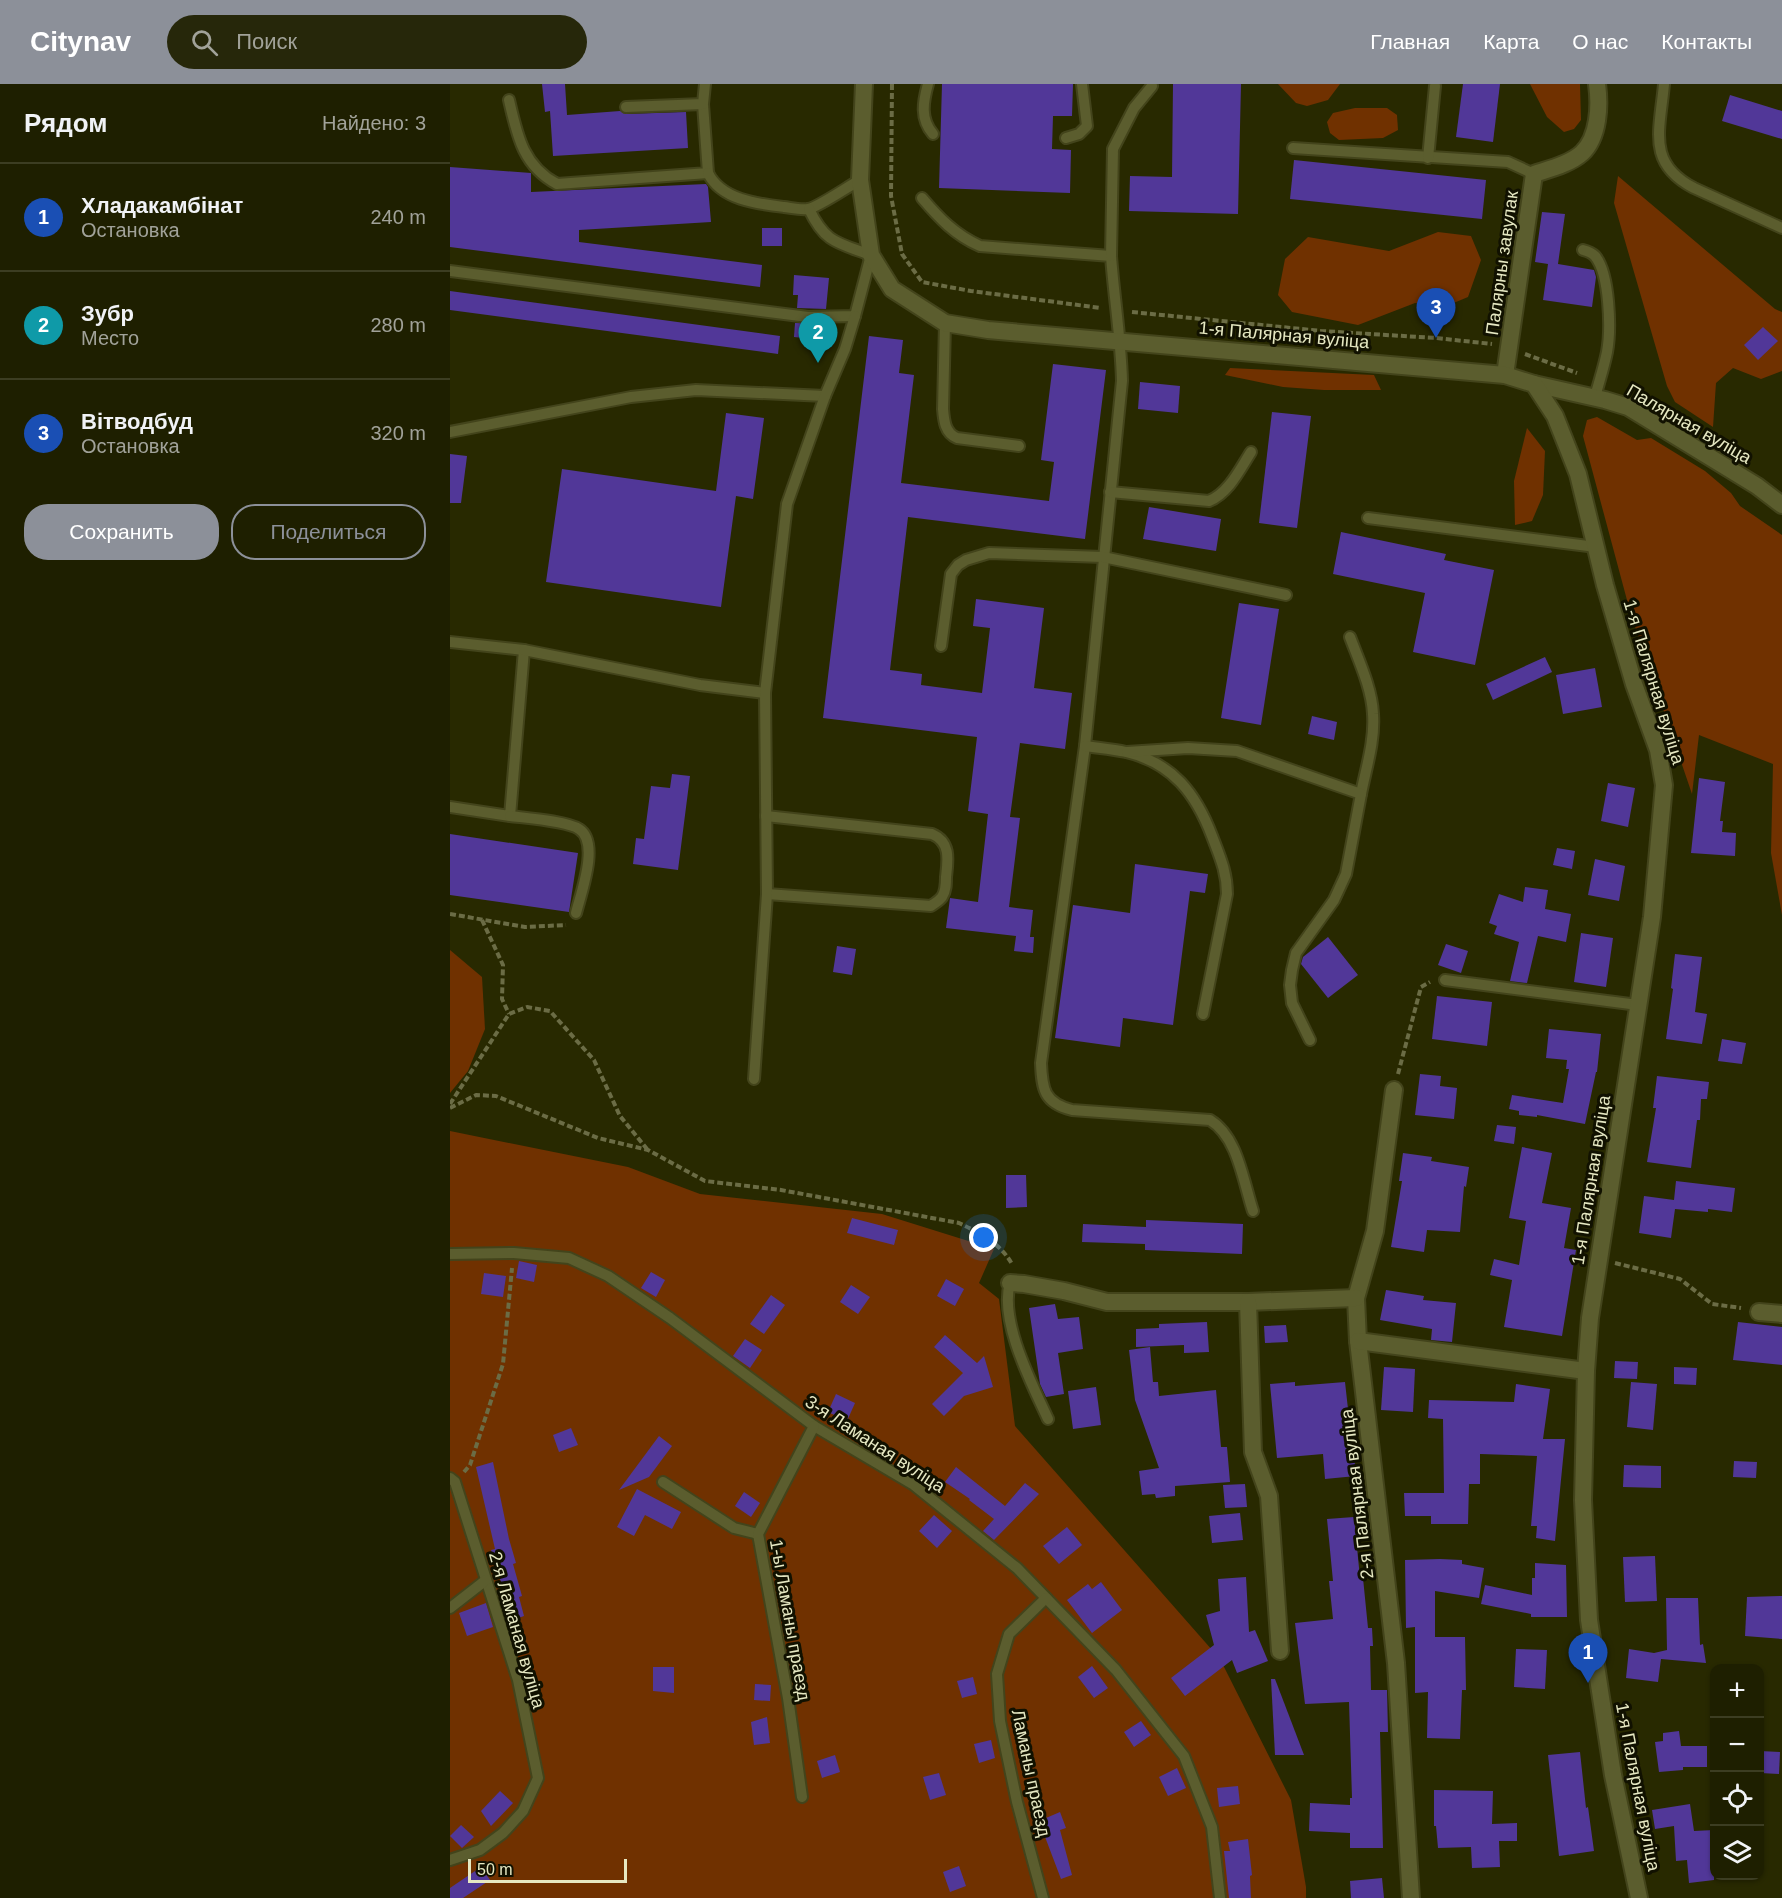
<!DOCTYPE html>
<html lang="ru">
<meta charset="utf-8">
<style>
body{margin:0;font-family:Helvetica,sans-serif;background:#26270a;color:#f1f3f6}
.controls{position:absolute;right:18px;bottom:18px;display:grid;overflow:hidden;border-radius:12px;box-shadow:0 2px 4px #0004}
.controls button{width:54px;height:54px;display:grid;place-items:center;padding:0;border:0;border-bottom:2px solid #3c3d22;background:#1e1f00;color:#f1f3f6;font:30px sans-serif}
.scale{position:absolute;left:18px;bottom:15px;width:159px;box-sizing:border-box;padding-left:6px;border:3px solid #e6e8c2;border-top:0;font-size:16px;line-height:21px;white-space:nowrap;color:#e6e8c2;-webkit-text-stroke:4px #110;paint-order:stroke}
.you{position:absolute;left:534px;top:1154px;width:21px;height:21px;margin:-15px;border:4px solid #fff;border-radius:50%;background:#1a73e8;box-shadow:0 0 0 9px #1a73e833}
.badge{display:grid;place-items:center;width:39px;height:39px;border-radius:50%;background:#8c9099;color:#fff;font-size:20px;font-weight:700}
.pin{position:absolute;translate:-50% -50px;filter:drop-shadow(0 2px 3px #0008)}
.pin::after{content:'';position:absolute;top:32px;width:21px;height:18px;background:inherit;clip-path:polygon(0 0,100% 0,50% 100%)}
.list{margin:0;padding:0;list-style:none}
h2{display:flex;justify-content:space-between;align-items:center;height:78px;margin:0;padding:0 24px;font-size:26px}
h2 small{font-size:20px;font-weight:400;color:#a1a299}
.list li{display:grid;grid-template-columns:39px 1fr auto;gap:18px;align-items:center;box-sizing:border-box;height:108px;padding:0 24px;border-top:2px solid #3c3d22}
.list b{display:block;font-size:22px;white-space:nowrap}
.list p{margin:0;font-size:20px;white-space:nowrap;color:#a1a299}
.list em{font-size:20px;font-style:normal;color:#a1a299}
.actions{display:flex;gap:12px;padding:18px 24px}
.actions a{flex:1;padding:14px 0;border:2px solid #8c9099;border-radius:24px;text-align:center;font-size:21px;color:#8c9099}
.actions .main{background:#8c9099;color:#fff}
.icon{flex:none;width:33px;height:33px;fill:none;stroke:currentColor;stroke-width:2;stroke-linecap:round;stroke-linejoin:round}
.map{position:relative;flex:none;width:1332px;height:1814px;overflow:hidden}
header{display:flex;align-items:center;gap:36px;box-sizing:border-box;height:84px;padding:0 30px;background:#8c9099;color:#fff}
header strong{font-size:28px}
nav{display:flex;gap:33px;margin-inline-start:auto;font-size:21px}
.search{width:420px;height:54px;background:#26270a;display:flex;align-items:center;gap:15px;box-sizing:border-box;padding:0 21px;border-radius:33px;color:#a1a299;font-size:22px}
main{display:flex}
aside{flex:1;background:#1e1f00}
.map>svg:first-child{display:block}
.green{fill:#703100}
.building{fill:#513798}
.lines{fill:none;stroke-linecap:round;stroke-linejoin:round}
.service-casing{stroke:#43441b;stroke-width:14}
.minor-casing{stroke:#43441b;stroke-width:20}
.tertiary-casing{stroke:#43441b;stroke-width:20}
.path{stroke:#6b6c45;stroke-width:4;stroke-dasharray:6 3;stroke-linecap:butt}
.service{stroke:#5b5d2e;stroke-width:10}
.minor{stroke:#5b5d2e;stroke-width:16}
.tertiary{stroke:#5b5d2e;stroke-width:16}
.labels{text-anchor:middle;stroke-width:6;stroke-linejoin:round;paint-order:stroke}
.street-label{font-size:18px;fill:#e6e8c2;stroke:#110}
</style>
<header>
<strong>Citynav</strong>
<div class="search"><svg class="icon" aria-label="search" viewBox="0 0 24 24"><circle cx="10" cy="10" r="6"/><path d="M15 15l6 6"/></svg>Поиск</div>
<nav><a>Главная</a><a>Карта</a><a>О нас</a><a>Контакты</a></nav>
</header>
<main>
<aside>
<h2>Рядом<small>Найдено: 3</small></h2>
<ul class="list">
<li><span class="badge" style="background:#1a4fb4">1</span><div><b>Хладакамбінат</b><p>Остановка</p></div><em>240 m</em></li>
<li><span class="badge" style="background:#0f9aa8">2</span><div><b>Зубр</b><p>Место</p></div><em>280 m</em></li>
<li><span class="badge" style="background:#1a4fb4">3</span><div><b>Вітводбуд</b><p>Остановка</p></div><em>320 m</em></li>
</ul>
<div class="actions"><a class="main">Сохранить</a><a>Поделиться</a></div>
</aside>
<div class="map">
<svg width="1332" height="1814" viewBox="0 0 1332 1814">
<rect width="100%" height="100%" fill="#282900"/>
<!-- green -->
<g class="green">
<path d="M828 0H890L878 16 857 22 846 19Z"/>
<path d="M1080 0H1130L1131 36 1124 45 1114 48 1097 33Z"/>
<path d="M905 24H937L947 31 948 46 933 54 889 56 880 49 877 38 883 29Z"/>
<path d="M1168 92 1325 225 1332 228V287L1311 295 1283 284 1266 299 1263 343 1225 318 1217 302 1164 119Z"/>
<path d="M988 148 1021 152 1031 176 1018 213 994 223 965 219 908 241 842 228 828 211 835 175 858 153 939 167Z"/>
<path d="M780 284 924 291 931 306H874L833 303 775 291Z"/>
<path d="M1147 333 1187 356 1201 354 1255 387 1281 409 1290 422 1332 451V831L1321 769 1323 680 1249 651 1242 710 1181 531 1133 352 1137 336Z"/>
<path d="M1077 344 1095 367 1093 411 1082 437 1065 441 1064 397Z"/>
<path d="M0 866 32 893 35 945 18 987 0 1009Z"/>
<path d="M0 1047 178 1083 250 1110 432 1130 544 1165 529 1199 549 1215 565 1342 770 1575 841 1716 856 1803V1814H0Z"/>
</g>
<!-- building -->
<g class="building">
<path d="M92 0H115L117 31 170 27 176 30 236 28 238 64 103 72 100 27 95 28Z"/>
<path d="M492 0H623L622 32H603L602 65 621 66 620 109 489 104Z"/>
<path d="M723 0H791L788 130 679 127 680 92 722 93Z"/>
<path d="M1013 0H1050L1043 58 1006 53Z"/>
<path d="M1280 11 1332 27V55L1272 37Z"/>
<path d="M844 76 1036 96 1032 135 840 115Z"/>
<path d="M0 83 81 89V108L256 100 258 103 261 138 129 146V158L312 181 310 203 0 163Z"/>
<path d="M1092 128 1115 130 1108 180 1144 186 1146 193 1142 223 1093 216 1098 180 1085 178Z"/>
<rect x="312" y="144" width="20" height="18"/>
<path d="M344 191 379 194 376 225 347 224 348 211H343Z"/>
<path d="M0 207 330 252 328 270 0 226Z"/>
<path d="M345 239 374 240 372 256 344 253Z"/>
<path d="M1313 243 1328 257 1308 276 1294 261Z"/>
<path d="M419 252 453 256 449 289 464 291 451 399 599 417 604 378 591 376 603 280 656 286 635 455 458 433 440 586 472 590 471 601 532 609 540 544 523 542 526 515 594 524 584 604 622 609 615 665 570 659 560 733 570 734 559 823 583 826 580 853H584L583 869 564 867 566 852 496 844 500 814 528 818 538 730 518 727 527 653 373 634Z"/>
<path d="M690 298 730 302 728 329 688 325Z"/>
<path d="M822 328 861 332 847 444 809 439Z"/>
<path d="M276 329 314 334 303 415 286 412 271 523 96 498 112 385 266 407Z"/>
<path d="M0 370 17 372 11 419H0Z"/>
<path d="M699 423 771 435 766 467 693 455Z"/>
<path d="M891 448 996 470 994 476 1044 486 1025 581 963 568 975 509 883 490Z"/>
<path d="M789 519 829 525 811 641 771 634Z"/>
<path d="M1095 573 1102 588 1043 616 1036 600Z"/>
<path d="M1145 584 1152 623 1113 630 1106 591Z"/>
<path d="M862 632 887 638 884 656 858 650Z"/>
<path d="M222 690 240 692 228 786 183 780 186 754 194 755 201 702 220 704Z"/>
<path d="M1249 694 1275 698 1270 737H1273L1272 748 1286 749 1285 772 1241 769Z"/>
<path d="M1158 699 1185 704 1178 743 1151 737Z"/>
<path d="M0 750 128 769 119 828 0 811Z"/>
<path d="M1107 764 1125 767 1122 785 1103 781Z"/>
<path d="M1145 775 1175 782 1169 817 1138 811Z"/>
<path d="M685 780 758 790 755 809 740 807 723 941 673 934 670 963 605 954 623 821 680 829Z"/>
<path d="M1075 803 1098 806 1095 825 1121 830 1116 858 1088 852 1077 899 1060 897 1069 858 1044 850 1047 842 1039 839 1049 810 1073 818Z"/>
<path d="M1131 849 1163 854 1156 903 1124 898Z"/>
<path d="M878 853 908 891 878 914 851 880 853 873Z"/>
<path d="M996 860 1018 867 1011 889 988 881Z"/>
<path d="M387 862 406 865 402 891 383 888Z"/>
<path d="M1225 870 1252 873 1245 928 1257 930 1252 960 1216 955 1223 905 1221 904Z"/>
<path d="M987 912 1042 918 1037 962 982 955Z"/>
<path d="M1099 945 1151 950 1147 988H1146L1135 1040 1087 1031V1033L1069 1031V1027L1059 1025 1062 1011 1113 1019 1119 985H1116L1117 976 1096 974Z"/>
<path d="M1272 955 1296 959 1292 980 1268 977Z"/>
<path d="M970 990 991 992 990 1002 1007 1004 1004 1035 965 1031Z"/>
<path d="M1207 992 1259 998 1257 1015H1251L1250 1036H1247L1241 1084 1197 1078 1206 1024H1203Z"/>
<path d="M1047 1041 1066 1043 1064 1060 1044 1057Z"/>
<path d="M1072 1063 1102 1069 1092 1119 1121 1124 1114 1164 1126 1166 1112 1252 1054 1243 1062 1196 1040 1191 1044 1175 1069 1181 1076 1137 1059 1134Z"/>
<path d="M953 1069 982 1073 981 1077 1019 1083 1016 1103 1014 1102 1010 1148 977 1146 974 1168 941 1163 952 1097H949Z"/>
<path d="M556 1091H576L577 1123 556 1124Z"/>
<path d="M1226 1097 1285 1104 1282 1128 1258 1125V1128L1225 1125 1221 1154 1189 1149 1194 1112 1224 1116Z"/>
<path d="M402 1134 448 1146 444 1161 397 1149Z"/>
<path d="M696 1136 793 1140 792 1170 695 1166V1160L632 1158 633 1140 696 1143Z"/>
<path d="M69 1177 87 1181 84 1198 66 1194Z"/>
<path d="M201 1188 215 1196 206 1213 191 1204Z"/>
<path d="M34 1189 56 1192 53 1213 31 1210Z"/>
<path d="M496 1195 514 1205 505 1222 487 1212Z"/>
<path d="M401 1201 420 1213 408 1230 390 1218Z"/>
<path d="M936 1206 974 1212 973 1216 1006 1219 1002 1258 981 1256 982 1245 930 1236Z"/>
<path d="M321 1211 335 1221 314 1250 300 1240Z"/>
<path d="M605 1220 608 1235 629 1233 633 1265 608 1269 614 1310 596 1313 590 1300 579 1224Z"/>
<path d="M757 1238 759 1268 734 1269V1261L686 1263V1245L709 1244V1240Z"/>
<path d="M1288 1238 1332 1243V1281L1283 1276Z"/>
<path d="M836 1241 838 1258 815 1259 814 1242Z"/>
<path d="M495 1251 527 1279 534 1272 543 1303 514 1312 494 1332 482 1320 513 1289 484 1263Z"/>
<path d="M295 1255 312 1266 300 1284 283 1272Z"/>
<path d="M700 1263 703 1298H708L709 1312 766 1306 771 1363H777L780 1398 725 1402V1412L706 1414 705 1410 692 1411 689 1387 709 1384 685 1316 679 1266Z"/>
<path d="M1165 1277 1188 1278 1187 1295 1164 1294Z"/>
<path d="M934 1283 965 1285 963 1328 931 1326Z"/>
<path d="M1224 1283 1247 1284 1246 1301 1224 1300Z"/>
<path d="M845 1298V1302L895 1298 898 1325 905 1324 906 1341H901L906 1392 875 1395 873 1370 827 1374 820 1300Z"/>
<path d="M1181 1298 1207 1300 1203 1346 1177 1343Z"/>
<path d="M1066 1300 1100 1305 1093 1355H1115L1105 1457 1086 1454 1087 1442H1081L1087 1372 1030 1370V1400H1019L1018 1440H981V1432H955L954 1409H994L993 1335 978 1334 979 1316 1064 1318Z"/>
<path d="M646 1303 651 1341 623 1345 618 1307Z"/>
<path d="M386 1310 405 1319 397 1337 378 1328Z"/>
<path d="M121 1344 128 1361 109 1368 103 1351Z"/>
<path d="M209 1352 222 1362 199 1393 169 1406Z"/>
<path d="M1284 1377 1307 1378 1306 1394 1283 1393Z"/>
<path d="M43 1378 59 1455 66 1479 63 1480 72 1512 69 1513 74 1532 57 1538 50 1514 55 1512 41 1466 45 1465 26 1383Z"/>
<path d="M1174 1381 1211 1382V1404L1173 1403Z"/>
<path d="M506 1383 555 1422 575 1399 589 1410 544 1456 533 1447 544 1435 519 1416 520 1415 495 1398Z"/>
<path d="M795 1400 797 1423 775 1424 773 1401Z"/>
<path d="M187 1405 231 1428 222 1445 195 1431 184 1452 167 1443Z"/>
<path d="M294 1408 310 1419 301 1433 285 1422Z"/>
<path d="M790 1429 793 1456 762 1459 759 1432Z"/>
<path d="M484 1431 502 1447 487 1464 469 1447Z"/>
<path d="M904 1433 910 1494H913L918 1544H922L923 1562H920L921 1606H937L938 1648H930L933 1764H900V1749L859 1747 860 1719 900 1721V1714H902L899 1618 855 1620 845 1539 883 1535 879 1497H883L877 1435Z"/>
<path d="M617 1443 632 1461 609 1480 593 1462Z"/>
<path d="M1205 1472 1207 1517 1175 1518 1173 1473Z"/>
<path d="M990 1475 1012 1476V1480L1034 1484 1029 1514 985 1507V1553H1015L1016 1606H1012L1010 1655 977 1654 978 1608 965 1609V1543L956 1544 955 1476Z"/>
<path d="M1085 1479 1116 1481 1117 1533H1081V1530L1031 1520 1035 1501 1082 1511V1494H1085Z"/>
<path d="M796 1493 799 1548 805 1546 818 1577 787 1589 782 1576 735 1612 721 1594 764 1561 756 1531 770 1527 768 1495Z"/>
<path d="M651 1498 672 1526 642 1549 617 1516 638 1500 642 1505Z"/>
<path d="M1332 1512V1555L1295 1552 1297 1513Z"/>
<path d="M1216 1514H1248L1250 1561 1253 1560 1256 1579 1211 1575 1208 1598 1176 1594 1179 1565 1204 1569 1217 1566Z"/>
<path d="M36 1519 43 1543 17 1552 9 1529Z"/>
<path d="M1066 1565 1097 1566 1095 1605 1064 1603Z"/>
<path d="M642 1582 658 1604 644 1614 628 1593Z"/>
<path d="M203 1583H224V1609L203 1607Z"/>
<path d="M523 1593 527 1610 512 1614 507 1597Z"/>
<path d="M821 1595H825L854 1671H825Z"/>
<path d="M305 1600 321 1601 320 1617 304 1616Z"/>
<path d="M317 1633 320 1659 304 1661 301 1638Z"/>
<path d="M691 1637 701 1651 684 1663 674 1648Z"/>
<path d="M1229 1647 1231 1662H1257V1683H1233V1686L1209 1688 1205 1658 1213 1657V1649Z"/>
<path d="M541 1656 545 1674 529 1679 524 1660Z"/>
<path d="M1310 1667 1330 1668 1329 1690 1310 1689Z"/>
<path d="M1130 1668 1136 1724 1138 1723 1144 1767 1109 1772 1098 1671Z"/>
<path d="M385 1671 390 1688 372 1694 367 1677Z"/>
<path d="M727 1684 736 1704 718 1712 709 1693Z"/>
<path d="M489 1689 496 1711 480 1716 473 1693Z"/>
<path d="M788 1702 790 1720 769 1723 767 1704Z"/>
<path d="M984 1706 1043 1707 1042 1740 1067 1739V1757H1049L1050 1783 1022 1784 1021 1763 988 1764 986 1742H984Z"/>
<path d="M50 1707 63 1719 41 1742 31 1727Z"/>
<path d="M1240 1720 1244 1747 1264 1746V1796L1239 1799 1237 1776 1226 1777 1224 1742 1205 1745 1202 1726Z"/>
<path d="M610 1728 616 1744 610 1746 622 1791 611 1795 589 1737Z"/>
<path d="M11 1741 24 1753 12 1764 0 1752Z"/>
<path d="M798 1755 802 1791 800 1792 801 1814H779L774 1767H780L778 1758Z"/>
<path d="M509 1782 516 1802 500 1808 493 1788Z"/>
<path d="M31 1783 40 1796 13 1814H0V1804Z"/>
<path d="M932 1794 934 1814H901L900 1797Z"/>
</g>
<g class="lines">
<!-- service casing -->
<g class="service-casing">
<g id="service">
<path d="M478 0C473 18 470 35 483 50"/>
<path d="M1214 0C1210 46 1196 79 1244 104L1332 144"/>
<path d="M59 16C67 51 73 82 107 100L258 89 253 20"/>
<path d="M176 23 253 20 255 0"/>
<path d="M616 54 629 50 637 42 632 0"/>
<path d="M843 64 1058 78 1084 90"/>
<path d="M978 74 985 2"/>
<path d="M258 89C271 116 308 120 334 123 342 124 350 126 358 125 367 124 399 102 410 96"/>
<path d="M472 114C489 134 505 151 530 162L661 172C664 213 671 255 672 297L635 662 591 979C592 1005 594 1019 622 1026L760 1036C788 1053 793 1097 803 1127"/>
<path d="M1133 166C1137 167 1141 168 1145 172 1160 190 1161 246 1157 268 1154 283 1149 298 1145 313"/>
<path d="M661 172 663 65 684 24 702 2"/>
<path d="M0 187 358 233 405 232 421 171C388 159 375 159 359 125"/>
<path d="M495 239 493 325C494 337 495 349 507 354L569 362"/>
<path d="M0 348 181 313 246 306 375 312"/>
<path d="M660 408 759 417C779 409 790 385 801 368"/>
<path d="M918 434 1146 463"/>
<path d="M900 553C909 577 922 605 923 630 925 657 916 684 911 710"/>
<path d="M0 558 74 566 60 732 0 723"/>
<path d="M491 562 501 490 508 481 516 476 539 469 653 473 836 511"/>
<path d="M74 566 250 601 315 609"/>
<path d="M635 662C649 664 663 665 676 668 723 679 746 710 762 752 770 773 777 788 777 810L753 930"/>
<path d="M677 668 738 664 787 667 911 710 896 790 884 816 846 869 842 886 840 901 842 919 860 956"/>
<path d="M60 732C76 734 117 737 129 745 150 758 131 809 126 829"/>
<path d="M316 732 482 750C501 758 498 776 496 793 496 800 496 807 492 813 489 817 485 819 481 822L317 810"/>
<path d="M995 896 1188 921"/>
<path d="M304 995 317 810 315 609 337 420 375 312 395 265 405 232"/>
<path d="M0 1170 64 1169 119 1174 158 1192 220 1234 364 1342 464 1401 567 1484 666 1586 734 1672 762 1743 770 1814"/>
<path d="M560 1199C549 1237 582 1300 598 1335"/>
<path d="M0 1394 5 1398 68 1596 88 1694 73 1727 53 1749 30 1766 0 1776"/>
<path d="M213 1398 284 1444 308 1450"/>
<path d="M0 1524 36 1496"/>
<path d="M352 1713 338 1614 308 1450 364 1342"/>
<path d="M593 1814 567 1718 550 1637 547 1590 559 1550 596 1514"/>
</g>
</g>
<!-- minor casing -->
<g class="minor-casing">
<g id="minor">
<path d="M1055 291 1084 90C1099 85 1120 80 1132 69 1149 53 1150 21 1147 0"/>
<path d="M1084 300 1155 316 1178 323 1307 402 1332 421"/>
<path d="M944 1006 925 1147 906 1214 908 1257 946 1579 961 1814"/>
<path d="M560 1199 574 1200 614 1207 657 1218H798L906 1214"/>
<path d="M798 1218 803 1368 819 1412 830 1567"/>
<path d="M1309 1228 1332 1230"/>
<path d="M908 1257 1136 1287"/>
</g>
</g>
<!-- tertiary casing -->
<g class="tertiary-casing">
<path id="tertiary" d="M414 0 410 96 421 171 442 205 495 239 538 246 1055 291 1084 300 1105 332 1128 390 1155 501 1184 600 1208 666 1214 701 1202 833 1140 1234 1136 1287 1133 1416 1139 1536 1163 1691 1189 1814"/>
</g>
<!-- path -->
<g class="path">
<path d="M442 0 441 112 452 170 472 198 521 207 651 224"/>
<path d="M682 228 871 247 986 254 1042 260"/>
<path d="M1075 270 1127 289"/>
<path d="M0 830 75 843 116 841"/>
<path d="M32 836 53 881 52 915 59 930"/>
<path d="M948 990 971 903 980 898"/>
<path d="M0 1020 59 930 77 923 100 927 144 976 170 1032 197 1065"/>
<path d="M0 1024 26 1011 46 1012 148 1054 198 1066 255 1097 331 1106 509 1139C530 1149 550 1159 562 1180"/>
<path d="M1165 1179 1230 1195 1262 1220 1291 1224"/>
<path d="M14 1388 20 1381 53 1280 62 1184"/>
</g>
<!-- service -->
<use href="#service" class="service"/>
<!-- minor -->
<use href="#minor" class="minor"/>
<!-- tertiary -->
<use href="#tertiary" class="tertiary"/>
</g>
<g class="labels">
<!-- street labels -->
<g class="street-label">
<text transform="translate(1052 179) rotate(-82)" y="6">Палярны завулак</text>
<text transform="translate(834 251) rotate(5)" y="6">1-я Палярная вуліца</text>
<text transform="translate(1239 340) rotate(30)" y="6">Палярная вуліца</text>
<text transform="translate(1204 598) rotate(73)" y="6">1-я Палярная вуліца</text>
<text transform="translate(1141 1096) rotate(-81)" y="6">1-я Палярная вуліца</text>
<text transform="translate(425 1360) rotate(33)" y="6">3-я Ламаная вуліца</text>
<text transform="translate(907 1410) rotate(-97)" y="6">2-я Палярная вуліца</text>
<text transform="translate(340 1536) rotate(80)" y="6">1-ы Ламаны праезд</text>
<text transform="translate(67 1546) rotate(74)" y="6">2-я Ламаная вуліца</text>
<text transform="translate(581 1689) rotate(78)" y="6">Ламаны праезд</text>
<text transform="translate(1188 1703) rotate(79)" y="6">1-я Палярная вуліца</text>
</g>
</g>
</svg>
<div class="controls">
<button>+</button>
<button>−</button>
<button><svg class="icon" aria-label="locate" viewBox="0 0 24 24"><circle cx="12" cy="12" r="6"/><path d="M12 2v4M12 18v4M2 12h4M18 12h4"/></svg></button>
<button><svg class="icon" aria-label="layers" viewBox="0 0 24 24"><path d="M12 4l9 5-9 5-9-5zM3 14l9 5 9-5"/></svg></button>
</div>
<div class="scale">50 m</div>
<div class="you"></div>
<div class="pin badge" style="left:1138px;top:1599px;background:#1a4fb4">1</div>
<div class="pin badge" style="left:368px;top:279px;background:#0f9aa8">2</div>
<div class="pin badge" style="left:986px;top:254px;background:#1a4fb4">3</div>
</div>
</main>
